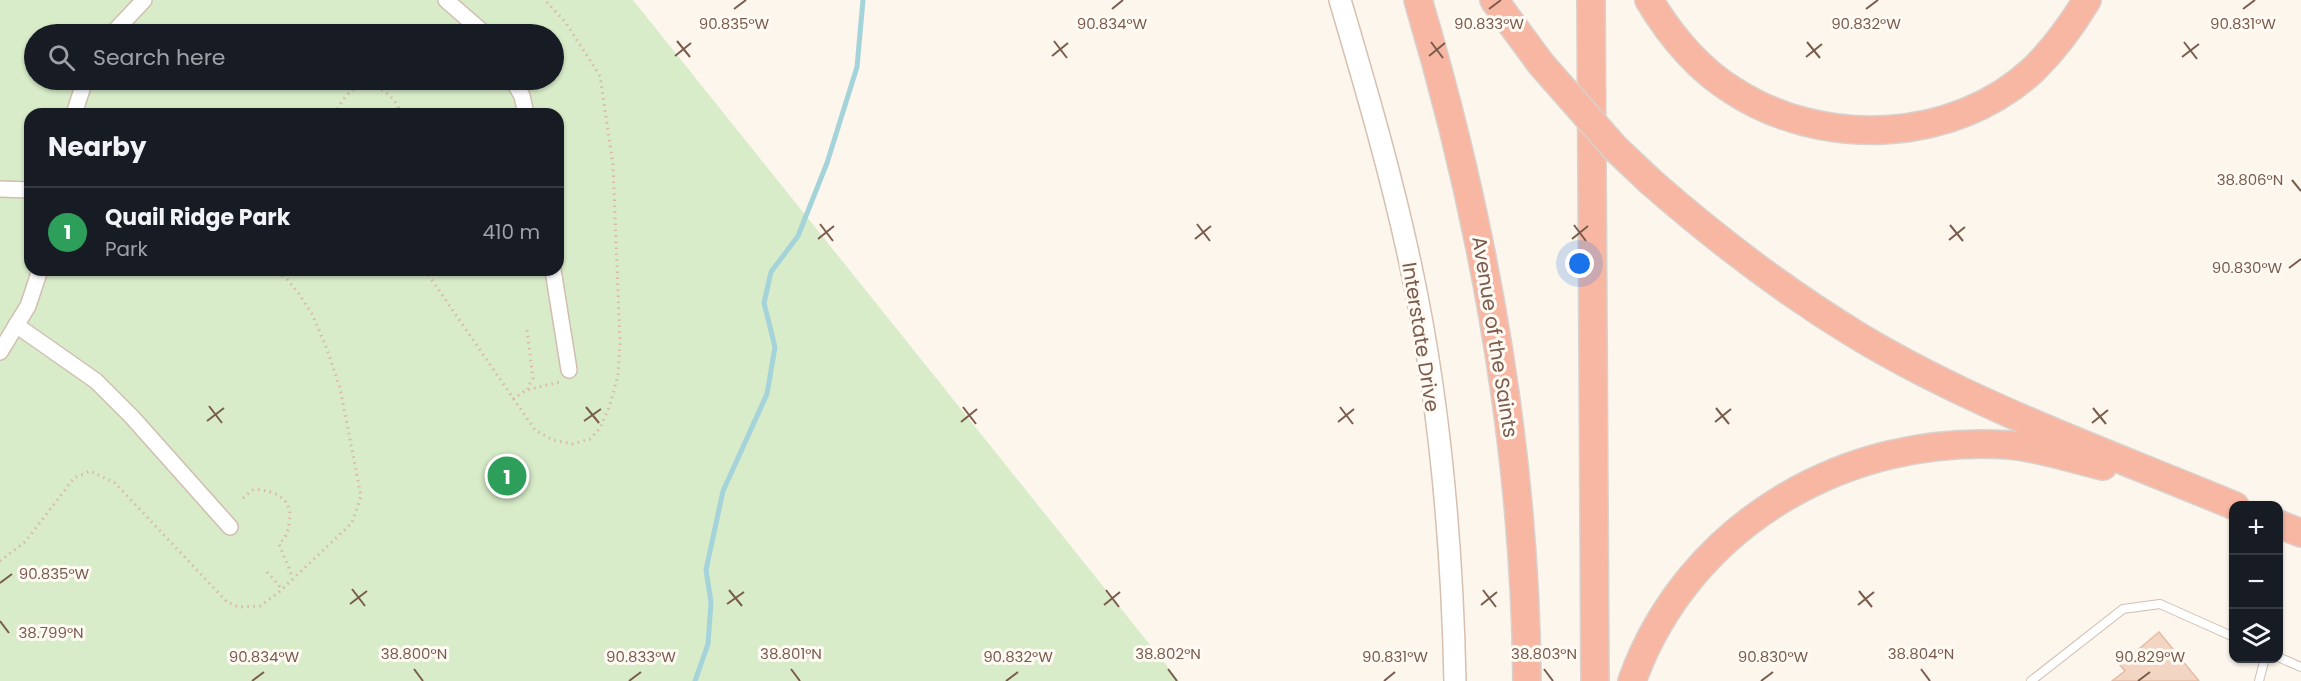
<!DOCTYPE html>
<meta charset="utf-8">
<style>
body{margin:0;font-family:Poppins,sans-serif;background:#242831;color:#f1f3f6}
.controls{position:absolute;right:18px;bottom:18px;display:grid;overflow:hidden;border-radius:12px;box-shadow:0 2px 4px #0004}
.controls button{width:54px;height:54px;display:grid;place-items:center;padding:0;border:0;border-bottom:2px solid #363941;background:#171b24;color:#f1f3f6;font:30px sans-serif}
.you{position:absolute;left:1580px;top:264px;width:21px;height:21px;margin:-15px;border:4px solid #fff;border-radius:50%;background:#1a73e8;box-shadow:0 0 0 9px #1a73e833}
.badge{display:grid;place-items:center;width:39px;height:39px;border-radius:50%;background:#e76f51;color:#fff;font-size:20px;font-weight:700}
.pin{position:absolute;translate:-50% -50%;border:3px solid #fff;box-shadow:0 2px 6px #0006}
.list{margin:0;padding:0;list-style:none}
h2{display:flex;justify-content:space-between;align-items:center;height:78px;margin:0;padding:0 24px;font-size:26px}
h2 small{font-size:20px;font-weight:400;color:#9ea1a6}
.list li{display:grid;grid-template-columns:39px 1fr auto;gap:18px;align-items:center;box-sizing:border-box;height:90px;padding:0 24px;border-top:2px solid #363941}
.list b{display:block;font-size:22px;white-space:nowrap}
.list p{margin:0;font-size:20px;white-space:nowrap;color:#9ea1a6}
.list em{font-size:20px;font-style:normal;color:#9ea1a6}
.icon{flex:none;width:33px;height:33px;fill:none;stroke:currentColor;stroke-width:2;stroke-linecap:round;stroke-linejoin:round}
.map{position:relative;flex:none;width:2301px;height:681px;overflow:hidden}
.search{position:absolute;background:#171b24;box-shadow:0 2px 4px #0004;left:24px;top:24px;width:540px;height:66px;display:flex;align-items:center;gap:15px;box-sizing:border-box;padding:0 21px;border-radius:33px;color:#9ea1a6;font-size:22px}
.panel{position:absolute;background:#171b24;box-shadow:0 2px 4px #0004;left:24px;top:108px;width:540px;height:168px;border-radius:18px}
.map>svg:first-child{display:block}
.green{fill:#d8ecc9;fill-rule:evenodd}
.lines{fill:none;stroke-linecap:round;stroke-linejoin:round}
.stream{stroke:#a5d3da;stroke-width:5}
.building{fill:#f3d5c3;stroke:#e6bba3;stroke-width:1.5}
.lane-casing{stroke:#d1beb0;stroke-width:10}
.street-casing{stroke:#d1beb0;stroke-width:18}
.secondary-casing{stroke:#d6c0b0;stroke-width:24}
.highway-casing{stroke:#dad1cd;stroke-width:30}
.path{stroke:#d9b8a5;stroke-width:3;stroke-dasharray:1.5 4.5;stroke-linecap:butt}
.lane{stroke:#fff;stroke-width:8}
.street{stroke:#fff;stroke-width:15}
.secondary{stroke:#fff;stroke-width:21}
.highway{stroke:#f7b7a3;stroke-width:27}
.highway-bridge-casing{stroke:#dad1cd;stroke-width:30;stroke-linecap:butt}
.highway-bridge{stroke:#f7b7a3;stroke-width:27}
.ticks{fill:none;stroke:#7a5c4d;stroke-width:2}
.labels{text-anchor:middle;stroke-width:6;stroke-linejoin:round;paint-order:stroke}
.street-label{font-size:20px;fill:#7a5c4d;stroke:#fffaf3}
.ticks-label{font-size:15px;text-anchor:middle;fill:#7a5c4d;stroke:#fffaf3;stroke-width:6;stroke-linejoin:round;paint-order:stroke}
</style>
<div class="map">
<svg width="2301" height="681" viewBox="0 0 2301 681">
<rect width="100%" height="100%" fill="#fdf6ec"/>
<!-- green -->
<path class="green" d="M0 0H633L1179 681H0ZM34 34H554V80H34ZM30 114H558V270H30Z"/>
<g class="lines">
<!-- stream -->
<path class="stream" d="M695 681 708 644 711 602 706 570 723 491 767 394 775 347 764 303 771 272 798 236 827 163 857 67 863 0"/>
</g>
<!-- building -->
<path class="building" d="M2159 632 2199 681H2112L2125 671 2120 665Z"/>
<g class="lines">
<!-- lane casing -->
<g class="lane-casing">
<g id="lane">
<path d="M2278 657 2301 667"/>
<path d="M2031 681 2123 609 2160 604 2234 637"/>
<path d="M2259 681 2265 658"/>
</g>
</g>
<!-- street casing -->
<g class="street-casing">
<g id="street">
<path d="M446 0 485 34"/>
<path d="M112 34 144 0"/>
<path d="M513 80 522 96 526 114"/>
<path d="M74 114 85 80"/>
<path d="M0 189 30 190"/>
<path d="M553 270 569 370"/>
<path d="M16 325 96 381 132 417 230 527"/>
<path d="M0 352 28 306 40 270"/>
</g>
</g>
<!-- secondary casing -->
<g class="secondary-casing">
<path id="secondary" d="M1340 0C1366 88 1392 177 1411 267 1440 402 1452 543 1455 681"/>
</g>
<!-- highway casing -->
<g class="highway-casing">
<g id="highway">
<path d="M1418 0C1484 222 1525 449 1527 681"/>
<path d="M1494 0 1541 64"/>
<path d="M1591 0 1595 681"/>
<path d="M1649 0C1670 35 1697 68 1732 90 1822 149 1954 144 2034 69 2055 48 2072 25 2087 0"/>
<path d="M1651 182C1716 239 1784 291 1858 336 1976 407 2108 453 2235 506"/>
<path d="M2278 524 2301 533"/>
<path d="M1632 681C1688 525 1846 433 2010 445 2041 448 2072 459 2103 466"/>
</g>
</g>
<!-- path -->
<g class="path">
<path d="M334 114C339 107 345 95 352 91 374 79 394 93 401 114"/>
<path d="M425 270 535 430 553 440 572 444 590 439 600 428 610 405 618 375 620 342 613 165 600 76 566 23 545 0"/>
<path d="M527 330 533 378 527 389"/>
<path d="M513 399 526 390 560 382"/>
<path d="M243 498 254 489C276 491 294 499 289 523 288 533 286 537 279 544L293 578"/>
<path d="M0 561 26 541 74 478 90 471 115 483 227 602 239 607 260 606 278 593 352 523 361 496 340 388 327 349 312 314 299 294 286 278 274 270"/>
<path d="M267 572 282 589"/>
</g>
<!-- lane -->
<use href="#lane" class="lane"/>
<!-- street -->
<use href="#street" class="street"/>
<!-- secondary -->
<use href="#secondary" class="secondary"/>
<!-- highway -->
<use href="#highway" class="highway"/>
<!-- highway-bridge casing -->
<g class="highway-bridge-casing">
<path id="highway-bridge" d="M1541 64 1615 148 1651 182"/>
</g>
<!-- highway-bridge -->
<use href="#highway-bridge" class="highway-bridge"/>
</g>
<!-- ticks -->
<path class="ticks" d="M734 9 746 0M1112 9 1123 0M1489 9 1501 0M1866 9 1878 0M2243 9 2255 0M677 41 690 57M1054 41 1067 58M1431 42 1443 58M1807 42 1820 58M2184 42 2197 59M675 56 691 43M1052 56 1068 43M1429 56 1445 43M1806 57 1822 44M2182 57 2199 44M2292 180 2301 191M820 224 833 241M1197 224 1210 241M1574 225 1586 241M1950 225 1963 241M818 239 834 226M1195 239 1211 226M1572 239 1588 226M1949 240 1965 227M2289 268 2301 259M209 406 222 423M586 407 599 423M963 407 976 424M1340 407 1353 424M1716 408 1729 424M2093 408 2106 424M207 421 224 408M584 421 601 409M961 422 977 409M1338 422 1354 409M1715 422 1731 409M2092 423 2108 410M0 583 12 574M352 589 365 606M729 590 742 606M1106 590 1119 607M1483 590 1496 607M1859 591 1872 607M350 604 367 591M727 604 744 592M1104 605 1120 592M1481 605 1497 592M1858 605 1874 592M0 621 9 633M414 669 423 681M791 669 800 681M1168 669 1177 681M1544 669 1553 681M1921 669 1930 681M252 681 264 672M629 681 641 672M1006 681 1018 672M1384 681 1395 672M1761 681 1773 672M2138 681 2150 672"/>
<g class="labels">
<!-- street labels -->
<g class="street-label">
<text transform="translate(1421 337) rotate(81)" y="7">Interstate Drive</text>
<text transform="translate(1495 337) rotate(81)" y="7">Avenue of the Saints</text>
</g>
</g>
<g class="ticks-label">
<text x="734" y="29">90.835°W</text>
<text x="1112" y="29">90.834°W</text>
<text x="1489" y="29">90.833°W</text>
<text x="1866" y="29">90.832°W</text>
<text x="2243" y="29">90.831°W</text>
<text x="2250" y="185">38.806°N</text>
<text x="2247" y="273">90.830°W</text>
<text x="54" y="579">90.835°W</text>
<text x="51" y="638">38.799°N</text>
<text x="414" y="659">38.800°N</text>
<text x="791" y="659">38.801°N</text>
<text x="1168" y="659">38.802°N</text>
<text x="1544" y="659">38.803°N</text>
<text x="1921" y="659">38.804°N</text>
<text x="264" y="662">90.834°W</text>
<text x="641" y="662">90.833°W</text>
<text x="1018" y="662">90.832°W</text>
<text x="1395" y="662">90.831°W</text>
<text x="1773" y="662">90.830°W</text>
<text x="2150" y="662">90.829°W</text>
</g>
</svg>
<div class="controls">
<button>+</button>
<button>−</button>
<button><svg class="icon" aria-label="layers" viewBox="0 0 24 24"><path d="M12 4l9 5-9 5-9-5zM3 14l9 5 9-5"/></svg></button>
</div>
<div class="you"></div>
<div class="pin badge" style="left:507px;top:476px;background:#2e9e5b">1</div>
<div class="search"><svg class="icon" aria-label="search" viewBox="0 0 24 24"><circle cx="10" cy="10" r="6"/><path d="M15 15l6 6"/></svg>Search here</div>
<section class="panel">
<h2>Nearby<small></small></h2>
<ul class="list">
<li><span class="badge" style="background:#2e9e5b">1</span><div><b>Quail Ridge Park</b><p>Park</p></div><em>410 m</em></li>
</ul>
</section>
</div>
